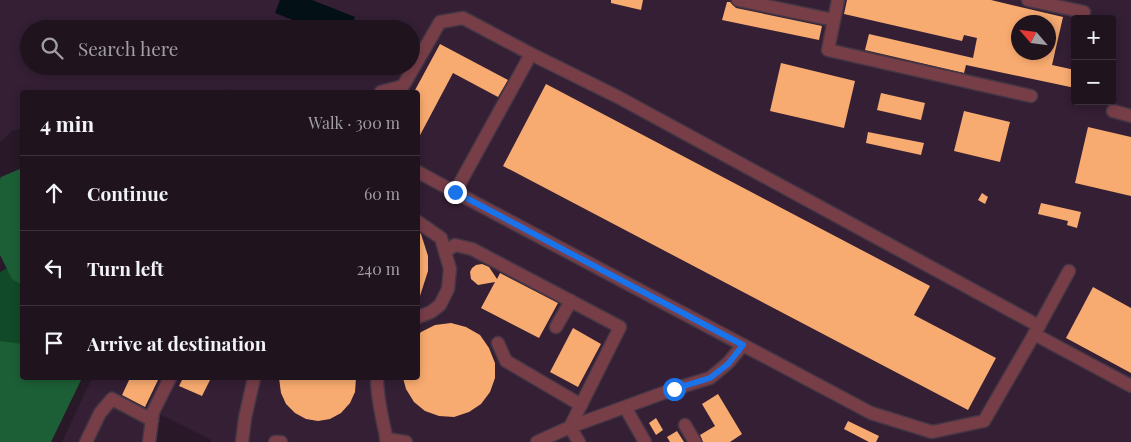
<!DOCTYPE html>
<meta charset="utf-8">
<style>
body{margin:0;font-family:"Playfair Display",serif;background:#2c202b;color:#f1f3f6}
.controls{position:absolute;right:15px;top:15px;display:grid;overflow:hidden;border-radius:5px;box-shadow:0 2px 8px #0003}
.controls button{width:45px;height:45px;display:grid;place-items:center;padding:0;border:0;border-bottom:1px solid #3c323c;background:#1f131e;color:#f1f3f6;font:25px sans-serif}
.compass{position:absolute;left:1011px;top:15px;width:45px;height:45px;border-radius:50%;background:#1f131e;box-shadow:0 2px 8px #0003;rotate:298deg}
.stop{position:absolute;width:15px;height:15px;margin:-11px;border:4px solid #1a73e8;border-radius:50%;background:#fff}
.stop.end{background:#1a73e8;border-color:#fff;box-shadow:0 1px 5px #0008}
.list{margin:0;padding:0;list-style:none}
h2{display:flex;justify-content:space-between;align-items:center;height:65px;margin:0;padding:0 20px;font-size:21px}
h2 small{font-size:16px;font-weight:400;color:#a19ea4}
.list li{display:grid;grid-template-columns:32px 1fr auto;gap:15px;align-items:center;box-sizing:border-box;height:75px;padding:0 20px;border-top:1px solid #3c323c}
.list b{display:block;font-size:19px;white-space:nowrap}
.list em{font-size:16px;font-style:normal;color:#a19ea4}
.icon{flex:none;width:28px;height:28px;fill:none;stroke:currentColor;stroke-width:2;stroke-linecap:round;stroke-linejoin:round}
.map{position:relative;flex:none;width:1131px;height:442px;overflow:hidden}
.search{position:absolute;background:#1f131e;box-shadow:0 2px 8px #0003;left:20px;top:20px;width:400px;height:55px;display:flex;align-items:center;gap:12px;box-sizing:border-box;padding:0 18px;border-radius:28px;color:#a19ea4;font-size:19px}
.panel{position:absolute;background:#1f131e;box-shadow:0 2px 8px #0003;left:20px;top:90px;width:400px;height:290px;border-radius:5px}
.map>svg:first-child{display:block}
.built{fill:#341f34;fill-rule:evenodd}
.green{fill:#114a28}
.forest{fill:#1c5f36}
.water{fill:#031015}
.building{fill:#f8ab70;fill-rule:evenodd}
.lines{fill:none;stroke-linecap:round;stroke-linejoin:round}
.minor-casing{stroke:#453644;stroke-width:15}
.minor{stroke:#773e48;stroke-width:12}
.route{stroke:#1a73e8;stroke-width:6}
</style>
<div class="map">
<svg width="1131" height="442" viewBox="0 0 1131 442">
<rect width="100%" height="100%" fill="#291928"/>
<!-- built -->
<path class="built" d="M0 0H1131V442H211V440L159 414 154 442H62L92 378H418V92H228L231 89 211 92H22V129L12 131 0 142ZM1075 19H1112V101H1075ZM1018 22H1048V52H1018ZM29 29H411V66H29Z"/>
<!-- green -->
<path class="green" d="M22 251V378L0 442V272L6 269Z"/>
<!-- forest -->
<g class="forest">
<path d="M22 168V285L12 279 0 255V179L1 177Z"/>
<path d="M0 341 22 344V378H82L51 442H0Z"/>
</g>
<!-- water -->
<path class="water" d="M280 0H312L355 17 351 29H316L275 13Z"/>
<!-- building -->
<g class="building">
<path d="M611 0H643L641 10 611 3Z"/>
<path d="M847 0H991L1063 17 1052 65 1075 70V88L966 65 964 73 865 50 869 34 973 58 977 38 964 35 962 41 844 14ZM1018 22H1048V52H1018Z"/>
<path d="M727 2H730L736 8 822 26 819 40 722 20Z"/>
<path d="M440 44 508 80 498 97 453 73 418 139V92H414Z"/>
<path d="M781 63 855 81 844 128 770 111Z"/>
<path d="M546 84 930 286 914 315 996 358 968 410 503 166Z"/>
<path d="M881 93 925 103 921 120 877 110Z"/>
<path d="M964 111 1010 122 1000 162 954 151Z"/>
<path d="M1088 127 1131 137V196L1075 183Z"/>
<path d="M868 132 924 143 921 155 866 143Z"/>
<path d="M982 193 988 197 985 204 978 200Z"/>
<path d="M1041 203 1081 212 1077 228 1067 225 1068 221 1038 214Z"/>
<path d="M418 232 421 234 428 256V271L419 299H418Z"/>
<path d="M482 264 489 267 497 279 500 273 558 303 539 338 481 308 495 282 478 285 471 279 470 272 472 268 476 265Z"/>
<path d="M1093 287 1131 308V373L1066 338Z"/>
<path d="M451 323 466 327 480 335 489 348 495 363V378L490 392 481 404 469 412 454 417 439 416 425 411 414 402 406 389 403 378H418V336L421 332 435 325Z"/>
<path d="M573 328 601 344 578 387 550 372Z"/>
<path d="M130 378H159L145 407 122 395Z"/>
<path d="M183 378H211L202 396 179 386Z"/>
<path d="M279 378H356L355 392 350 403 341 413 330 419 318 421 306 419 295 413 286 404 281 393Z"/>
<path d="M718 394 742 434 730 442H703L700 435 715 426 702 404Z"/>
<path d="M656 418 663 430 656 435 649 423Z"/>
<path d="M848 421 879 436 876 442H869L844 429Z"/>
<path d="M677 431 684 442H670L667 437Z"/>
</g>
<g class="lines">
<!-- minor casing -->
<g class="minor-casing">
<g id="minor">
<path d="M738 0 834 20"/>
<path d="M838 0 828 50 1031 96"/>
<path d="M1028 0 1084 12"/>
<path d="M381 92 403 86 440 22 463 18 531 54 618 97 1039 326 984 421 932 432 871 413 455 192"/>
<path d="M1113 111 1131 116"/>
<path d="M418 172 455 192 531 54"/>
<path d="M418 222 441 238 450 269 448 289 440 305 431 312 418 317"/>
<path d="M446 251 455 245 472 249 620 327 570 427 579 442"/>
<path d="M1039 326 1069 271"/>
<path d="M556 327 571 301"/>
<path d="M1034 334 1131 386"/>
<path d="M498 343 506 361 581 405"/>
<path d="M377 378C377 400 383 420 387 442"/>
<path d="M625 407 645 442"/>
<path d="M685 425 695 442"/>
<path d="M386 439 406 442"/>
<path d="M86 442 100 413 112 399 152 420"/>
<path d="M149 442 153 412 170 378"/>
<path d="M242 442 245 418 254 378"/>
<path d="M275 442H281"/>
<path d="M537 442 570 427 674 389 710 378 728 363 743 345"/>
</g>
</g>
<!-- minor -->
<use href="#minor" class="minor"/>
</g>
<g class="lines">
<!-- route -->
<path class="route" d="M455 192 743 345 728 364 710 378 674 389"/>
</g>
</svg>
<div class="controls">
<button>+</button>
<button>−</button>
</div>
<svg class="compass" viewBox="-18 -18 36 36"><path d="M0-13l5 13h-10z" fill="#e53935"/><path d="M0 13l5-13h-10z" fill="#a19ea4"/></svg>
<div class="stop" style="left:674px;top:389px"></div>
<div class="stop end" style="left:455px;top:192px"></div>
<div class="search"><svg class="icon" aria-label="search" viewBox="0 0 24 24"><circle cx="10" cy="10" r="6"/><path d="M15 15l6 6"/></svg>Search here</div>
<section class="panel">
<h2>4 min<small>Walk · 300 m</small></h2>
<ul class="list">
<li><svg class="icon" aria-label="ahead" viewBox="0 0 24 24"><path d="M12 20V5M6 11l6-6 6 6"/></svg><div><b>Continue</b></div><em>60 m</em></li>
<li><svg class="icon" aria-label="left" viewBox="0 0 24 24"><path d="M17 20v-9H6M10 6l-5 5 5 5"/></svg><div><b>Turn left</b></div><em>240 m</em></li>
<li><svg class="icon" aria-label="arrive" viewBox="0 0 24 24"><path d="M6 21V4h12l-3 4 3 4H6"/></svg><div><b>Arrive at destination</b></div></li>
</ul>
</section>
</div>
